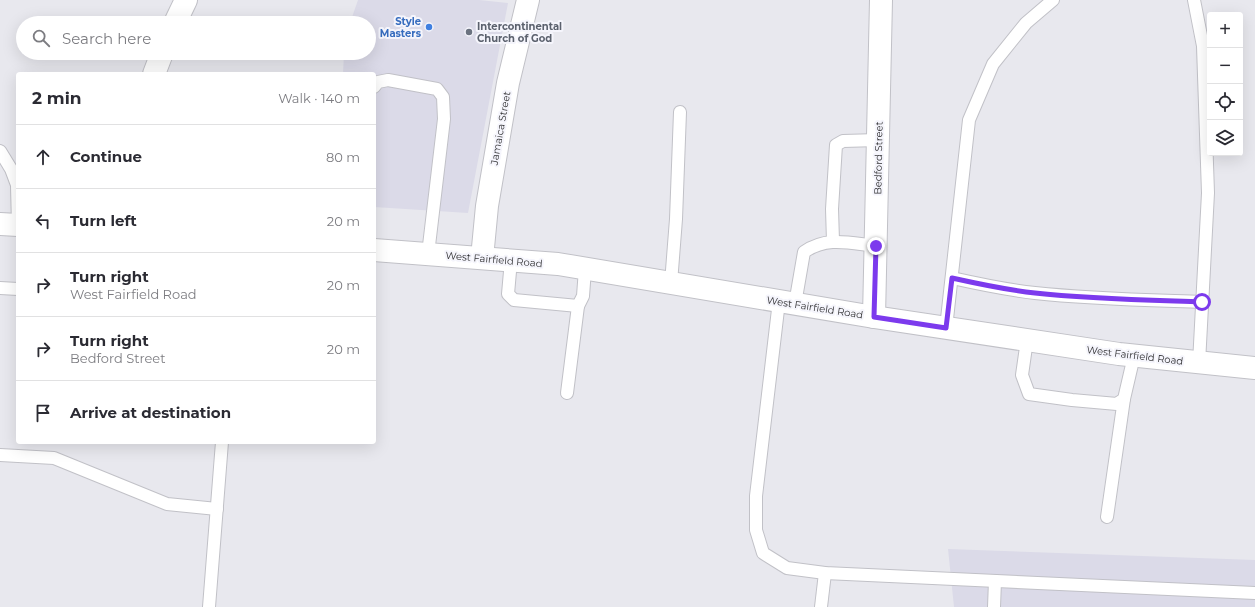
<!DOCTYPE html>
<meta charset="utf-8">
<style>
body{margin:0;font-family:Montserrat,sans-serif;background:#f2f2f3;color:#2b2b33}
.controls{position:absolute;right:12px;top:12px;display:grid;overflow:hidden;border-radius:4px;box-shadow:0 4px 16px #0002}
.controls button{width:36px;height:36px;display:grid;place-items:center;padding:0;border:0;border-bottom:1px solid #e1e1e2;background:#fff;color:#2b2b33;font:20px sans-serif}
.stop{position:absolute;width:12px;height:12px;margin:-9px;border:3px solid #7c3aed;border-radius:50%;background:#fff}
.stop.end{background:#7c3aed;border-color:#fff;box-shadow:0 1px 4px #0008}
.list{margin:0;padding:0;list-style:none}
h2{display:flex;justify-content:space-between;align-items:center;height:52px;margin:0;padding:0 16px;font-size:17px}
h2 small{font-size:13px;font-weight:400;color:#7c7c81}
.list li{display:grid;grid-template-columns:26px 1fr auto;gap:12px;align-items:center;box-sizing:border-box;height:64px;padding:0 16px;border-top:1px solid #e1e1e2}
.list b{display:block;font-size:15px;white-space:nowrap}
.list p{margin:0;font-size:13px;white-space:nowrap;color:#7c7c81}
.list em{font-size:13px;font-style:normal;color:#7c7c81}
.icon{flex:none;width:22px;height:22px;fill:none;stroke:currentColor;stroke-width:2;stroke-linecap:round;stroke-linejoin:round}
.map{position:relative;flex:none;width:1255px;height:607px;overflow:hidden}
.search{position:absolute;background:#fff;box-shadow:0 4px 16px #0002;left:16px;top:16px;width:360px;height:44px;display:flex;align-items:center;gap:10px;box-sizing:border-box;padding:0 14px;border-radius:22px;color:#7c7c81;font-size:15px}
.panel{position:absolute;background:#fff;box-shadow:0 4px 16px #0002;left:16px;top:72px;width:360px;height:372px;border-radius:4px}
.map>svg:first-child{display:block}
.built{fill:#dbdae8}
.lines{fill:none;stroke-linecap:round;stroke-linejoin:round}
.lane-casing{stroke:#c1c1c7;stroke-width:14}
.street-casing{stroke:#c1c1c7;stroke-width:24}
.secondary-casing{stroke:#c1c1c7;stroke-width:24}
.lane{stroke:#fff;stroke-width:12}
.street{stroke:#fff;stroke-width:22}
.secondary{stroke:#fff;stroke-width:22}
.route{stroke:#7c3aed;stroke-width:5}
.shop-dot{fill:#3f7fe0;stroke:#f5f5fc;stroke-width:1.5}
.worship-dot{fill:#6b7280;stroke:#f5f5fc;stroke-width:1.5}
.labels{text-anchor:middle;stroke-width:4;stroke-linejoin:round;paint-order:stroke}
.shop-label{font-size:10px;font-weight:bold;fill:#366cbe;stroke:#f5f5fc;text-anchor:end}
.worship-label{font-size:10px;font-weight:bold;fill:#5b616d;stroke:#f5f5fc;text-anchor:start}
.street-label{font-size:10px;fill:#303032;stroke:#f5f5fc}
</style>
<div class="map">
<svg width="1255" height="607" viewBox="0 0 1255 607">
<rect width="100%" height="100%" fill="#e8e8ee"/>
<!-- built -->
<g class="built">
<path d="M358 0H479L508 3 468 213 374 207V74H343L344 53H369V23H350Z"/>
<path d="M948 549 1255 560V607H954Z"/>
</g>
<g class="lines">
<!-- lane casing -->
<g class="lane-casing">
<g id="lane">
<path d="M1194 0 1203 46 1208 193 1199 363"/>
<path d="M374 87 378 82 388 80 437 89 443 97 444 119 428 254"/>
<path d="M0 151 11 169 17 185 18 225"/>
<path d="M833 241 832 209 836 145 843 141 878 140"/>
<path d="M511 260 508 294 514 300 578 306 583 296 585 269"/>
<path d="M952 278C979 284 1007 290 1035 293 1091 299 1146 300 1202 302"/>
<path d="M671 283 676 219 680 112"/>
<path d="M0 288 18 289"/>
<path d="M779 301 756 496V530L763 553 787 568 825 573 1255 593"/>
<path d="M795 304 804 252C827 236 849 243 876 246"/>
<path d="M946 328 969 120 993 64 1026 23 1053 0"/>
<path d="M1027 340 1022 375 1029 394 1072 400 1117 404 1124 399 1134 356"/>
<path d="M567 393 578 306"/>
<path d="M0 455 54 458 167 504 217 509"/>
<path d="M1107 517 1124 399"/>
<path d="M209 607 222 442"/>
<path d="M821 607 825 573"/>
<path d="M994 607 995 581"/>
</g>
</g>
<!-- street casing -->
<g class="street-casing">
<g id="street">
<path d="M175 23 186 0"/>
<path d="M154 74 162 53"/>
<path d="M482 258 487 206 508 83 528 0"/>
<path d="M874 317 881 0"/>
</g>
</g>
<!-- secondary casing -->
<g class="secondary-casing">
<g id="secondary">
<path d="M0 224 18 225"/>
<path d="M374 250 558 264 874 317 1119 354 1255 368"/>
</g>
</g>
<!-- lane -->
<use href="#lane" class="lane"/>
<!-- street -->
<use href="#street" class="street"/>
<!-- secondary -->
<use href="#secondary" class="secondary"/>
</g>
<g class="lines">
<!-- route -->
<path class="route" d="M876 246 874 317 946 328 952 278C979 284 1007 290 1035 293 1091 299 1146 300 1202 302"/>
</g>
<!-- markers -->
<circle class="shop-dot" cx="429" cy="27" r="4"/>
<circle class="worship-dot" cx="469" cy="32" r="4"/>
<g class="labels">
<!-- shop labels -->
<g class="shop-label">
<text x="421" y="25">Style<tspan x="421" dy="12">Masters</tspan></text>
</g>
<!-- worship labels -->
<g class="worship-label">
<text x="477" y="30">Intercontinental<tspan x="477" dy="12">Church of God</tspan></text>
</g>
<!-- street labels -->
<g class="street-label">
<text transform="translate(500 128) rotate(-80)" y="4">Jamaica Street</text>
<text transform="translate(878 158) rotate(-89)" y="4">Bedford Street</text>
<text transform="translate(494 259) rotate(5)" y="4">West Fairfield Road</text>
<text transform="translate(815 307) rotate(9)" y="4">West Fairfield Road</text>
<text transform="translate(1135 355) rotate(7)" y="4">West Fairfield Road</text>
</g>
</g>
</svg>
<div class="controls">
<button>+</button>
<button>−</button>
<button><svg class="icon" aria-label="locate" viewBox="0 0 24 24"><circle cx="12" cy="12" r="6"/><path d="M12 2v4M12 18v4M2 12h4M18 12h4"/></svg></button>
<button><svg class="icon" aria-label="layers" viewBox="0 0 24 24"><path d="M12 4l9 5-9 5-9-5zM3 14l9 5 9-5"/></svg></button>
</div>
<div class="stop" style="left:1202px;top:302px"></div>
<div class="stop end" style="left:876px;top:246px"></div>
<div class="search"><svg class="icon" aria-label="search" viewBox="0 0 24 24"><circle cx="10" cy="10" r="6"/><path d="M15 15l6 6"/></svg>Search here</div>
<section class="panel">
<h2>2 min<small>Walk · 140 m</small></h2>
<ul class="list">
<li><svg class="icon" aria-label="ahead" viewBox="0 0 24 24"><path d="M12 20V5M6 11l6-6 6 6"/></svg><div><b>Continue</b></div><em>80 m</em></li>
<li><svg class="icon" aria-label="left" viewBox="0 0 24 24"><path d="M17 20v-9H6M10 6l-5 5 5 5"/></svg><div><b>Turn left</b></div><em>20 m</em></li>
<li><svg class="icon" aria-label="right" viewBox="0 0 24 24"><path d="M7 20v-9h11M14 6l5 5-5 5"/></svg><div><b>Turn right</b><p>West Fairfield Road</p></div><em>20 m</em></li>
<li><svg class="icon" aria-label="right" viewBox="0 0 24 24"><path d="M7 20v-9h11M14 6l5 5-5 5"/></svg><div><b>Turn right</b><p>Bedford Street</p></div><em>20 m</em></li>
<li><svg class="icon" aria-label="arrive" viewBox="0 0 24 24"><path d="M6 21V4h12l-3 4 3 4H6"/></svg><div><b>Arrive at destination</b></div></li>
</ul>
</section>
</div>
